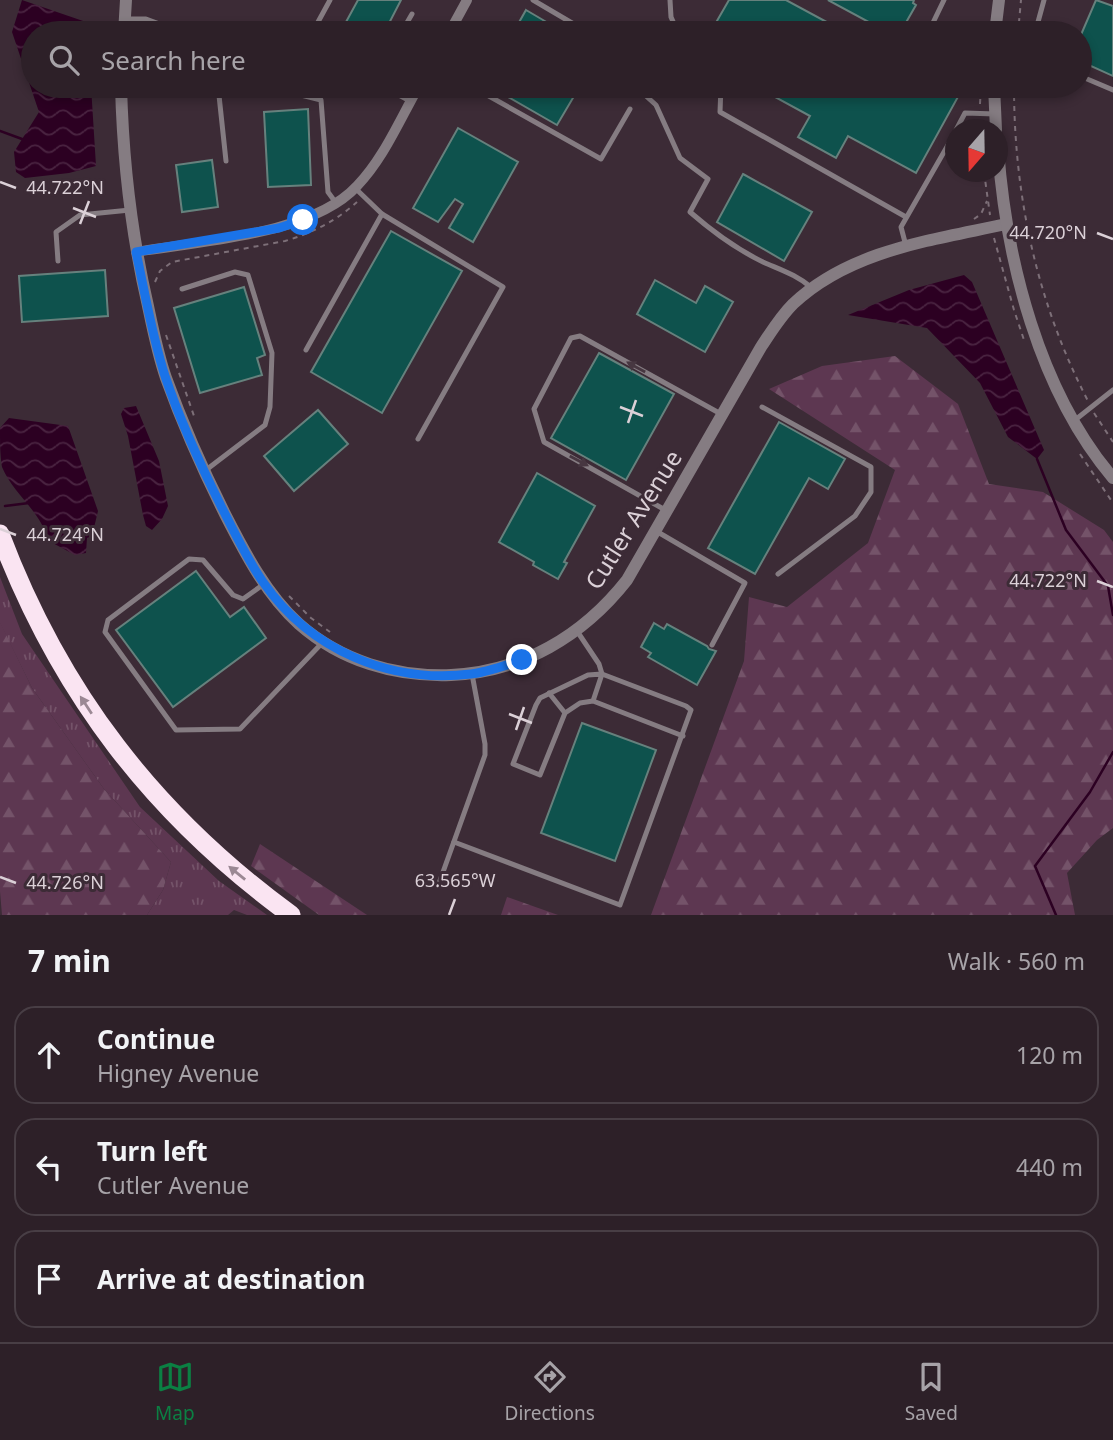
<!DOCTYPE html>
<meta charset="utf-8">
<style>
body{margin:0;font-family:"Noto Sans",sans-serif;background:#392d34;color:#f1f3f6}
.compass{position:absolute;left:945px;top:119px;width:63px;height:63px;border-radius:50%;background:#2d2028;box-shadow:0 4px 10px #0003;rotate:200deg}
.stop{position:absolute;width:21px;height:21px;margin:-16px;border:5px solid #1a73e8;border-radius:50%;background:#fff}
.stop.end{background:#1a73e8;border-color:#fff;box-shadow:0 2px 7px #0008}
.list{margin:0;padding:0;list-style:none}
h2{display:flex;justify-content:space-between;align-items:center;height:91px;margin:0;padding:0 28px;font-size:30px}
h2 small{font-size:23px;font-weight:400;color:#a7a3a8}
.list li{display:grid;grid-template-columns:46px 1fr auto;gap:21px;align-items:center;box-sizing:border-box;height:98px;margin:0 14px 14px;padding:0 14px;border:2px solid #483e45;border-radius:21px}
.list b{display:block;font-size:26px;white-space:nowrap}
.list p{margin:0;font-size:23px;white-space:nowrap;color:#a7a3a8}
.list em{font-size:23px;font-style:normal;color:#a7a3a8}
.icon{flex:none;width:38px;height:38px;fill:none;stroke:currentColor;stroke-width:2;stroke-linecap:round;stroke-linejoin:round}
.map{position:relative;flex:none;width:1113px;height:915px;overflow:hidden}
.search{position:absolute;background:#2d2028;box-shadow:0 4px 10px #0003;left:21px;right:21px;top:21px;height:77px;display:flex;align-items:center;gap:18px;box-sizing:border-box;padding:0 24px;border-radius:38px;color:#a7a3a8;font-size:26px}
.sheet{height:427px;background:#2d2028}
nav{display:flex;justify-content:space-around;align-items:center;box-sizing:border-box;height:98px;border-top:2px solid #483e45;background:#2d2028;font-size:19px;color:#a7a3a8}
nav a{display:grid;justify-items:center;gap:4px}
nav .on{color:#0b8043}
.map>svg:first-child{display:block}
.grass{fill:url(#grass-tufts)}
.forest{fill:url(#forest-firs)}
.water{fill:url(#water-waves)}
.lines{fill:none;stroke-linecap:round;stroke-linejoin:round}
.stream{stroke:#2c0022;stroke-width:2.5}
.building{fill:#0e524d;stroke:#66817d;stroke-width:2}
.path{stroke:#7d6f78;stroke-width:2;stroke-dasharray:5 5;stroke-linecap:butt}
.service{stroke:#857c82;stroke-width:5}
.minor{stroke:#857c82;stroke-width:10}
.tertiary{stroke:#857c82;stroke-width:12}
.motorway{stroke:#fae4f2;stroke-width:19}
.oneway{fill:#473741}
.oneway2{fill:#9b8894}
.route{stroke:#1a73e8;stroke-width:9}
.ticks{fill:none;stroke:#dbd0d7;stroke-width:2.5}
.labels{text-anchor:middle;stroke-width:6;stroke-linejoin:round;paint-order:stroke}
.street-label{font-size:24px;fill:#dbd0d7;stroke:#3c2b36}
.ticks-label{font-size:18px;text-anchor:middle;fill:#dbd0d7;stroke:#3c2b36;stroke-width:6;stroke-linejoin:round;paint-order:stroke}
</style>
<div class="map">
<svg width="1113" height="915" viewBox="0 0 1113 915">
<defs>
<pattern id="grass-tufts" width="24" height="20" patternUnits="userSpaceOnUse" patternTransform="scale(1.75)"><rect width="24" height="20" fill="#5d3751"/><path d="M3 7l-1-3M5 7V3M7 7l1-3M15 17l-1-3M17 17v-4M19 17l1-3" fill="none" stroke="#745369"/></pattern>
<pattern id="forest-firs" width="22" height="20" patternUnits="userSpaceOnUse" patternTransform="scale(1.75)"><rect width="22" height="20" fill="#5d3751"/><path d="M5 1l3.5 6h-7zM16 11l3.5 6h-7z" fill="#745369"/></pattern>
<pattern id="water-waves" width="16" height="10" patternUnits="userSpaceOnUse" patternTransform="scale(1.75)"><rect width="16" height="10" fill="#2c0022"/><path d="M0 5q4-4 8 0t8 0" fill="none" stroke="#4a2441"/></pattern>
</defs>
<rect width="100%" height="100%" fill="#3c2b36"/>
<!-- grass -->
<path class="grass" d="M0 577 22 634 140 807 219 881 267 915H247L234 910 228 915H147L163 890 171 862 104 789 32 688 0 623Z"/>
<!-- forest -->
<g class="forest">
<path d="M895 356 958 404 989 484 1043 492 1104 530 1113 542V828L1097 840 1067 873 1075 915H651L744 661 749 597 787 607 868 543 895 470 769 389 822 366Z"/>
<path d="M0 622 32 688 104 789 171 862 163 890 147 915H2L0 891Z"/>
<path d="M260 844 367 915H319L251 866Z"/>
<path d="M507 897 558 915H501Z"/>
</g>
<!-- water -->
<g class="water">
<path d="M22 0 86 22 87 33H33V86H91L96 166 69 173 25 178 16 172 14 152 39 112 12 32Z"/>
<path d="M964 275 972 282 1044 450 1037 459 1008 437 980 383 927 328 848 315 909 290Z"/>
<path d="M136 406 159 461 168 506 162 519 152 530 146 526 143 515 128 436 121 414 124 408Z"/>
<path d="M9 418 68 426 98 511 92 536 87 538 86 553 75 555 49 541C39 509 14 495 2 467 0 456 0 440 0 428Z"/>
</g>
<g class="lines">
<!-- stream -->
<g class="stream">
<path d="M0 131 22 139"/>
<path d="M1037 459 1066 530 1108 586 1113 615"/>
<path d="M5 506 29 503"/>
<path d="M1056 915 1035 866 1090 792 1113 752"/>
</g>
</g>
<!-- building -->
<g class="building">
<path d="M358 0H401L384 33H340Z"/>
<path d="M729 0H786L847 33H710Z"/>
<path d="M828 0H914L913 3 916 5 900 33H889Z"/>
<path d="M1096 0 1113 6V76L1080 61V37Z"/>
<path d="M526 10 565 33H513Z"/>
<path d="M489 86H580L557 125Z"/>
<path d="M755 86H943L959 95 916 173 848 136 836 158 798 137 810 116Z"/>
<path d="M308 109 311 185 268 187 264 112Z"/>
<path d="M458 128 518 162 473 242 449 228 463 204 455 199 438 222 413 208Z"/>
<path d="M212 160 218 207 182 212 176 165Z"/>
<path d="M743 174 812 212 784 261 717 222Z"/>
<path d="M391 231 462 271 382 413 311 372Z"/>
<path d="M105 270 108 316 22 322 19 276Z"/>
<path d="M655 280 696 303 705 286 733 302 705 352 637 314Z"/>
<path d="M244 287 265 355 257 358 262 375 200 393 174 308Z"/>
<path d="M599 353 674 394 626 480 551 438Z"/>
<path d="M318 410 348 444 294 491 264 456Z"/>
<path d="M779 422 845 459 828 489 809 478 755 574 708 548Z"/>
<path d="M537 473 595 506 564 562 567 563 558 579 533 565 534 562 499 542Z"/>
<path d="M196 571 230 617 244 607 266 638 173 707 116 630Z"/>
<path d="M654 623 664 629 667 624 707 646 709 649 716 651 697 685 648 657 651 653 641 647Z"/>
<path d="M582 723 656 750 615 861 541 833Z"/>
</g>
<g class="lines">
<!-- path -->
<g class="path">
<path d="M1018 33 1021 0"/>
<path d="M1014 86C1014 196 1037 303 1088 401"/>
<path d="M980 104 981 86"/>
<path d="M981 120V130"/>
<path d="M984 172 990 215"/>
<path d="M974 219 981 214 987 201"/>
<path d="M994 238 1014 310 1025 343"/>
<path d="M155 282 160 271 172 262 285 241C312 233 336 221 357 202"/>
<path d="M166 335 194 416"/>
<path d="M1094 413 1113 442"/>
<path d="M1080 454 1113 503"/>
<path d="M289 596 311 618 330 632"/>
</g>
<!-- service -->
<g class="service">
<path d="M533 0 589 33"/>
<path d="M670 0 671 17 678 33"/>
<path d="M125 19H146L184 33"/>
<path d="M312 33 330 0"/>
<path d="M401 33 412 14"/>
<path d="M928 33 944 0"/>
<path d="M1035 33 1044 0"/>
<path d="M1080 76 1113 90"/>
<path d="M218 86 226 161"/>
<path d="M382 86 410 101"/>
<path d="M471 86 601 159 630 109"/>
<path d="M635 86 656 105 680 158 708 179 690 212C713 232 736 249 763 262 781 270 797 275 812 288"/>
<path d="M721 86 720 112 906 217"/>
<path d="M273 88 321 100 328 192 336 203"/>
<path d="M956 130 965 113 995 114"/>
<path d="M355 188 382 214 503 287 418 439"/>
<path d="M906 246 901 227 956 131"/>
<path d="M58 261 56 232 80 215 130 210"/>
<path d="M182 289 235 272 248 275 272 353 270 407 265 425 206 470"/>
<path d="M306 350 382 214"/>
<path d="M762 407 871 467V492L855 516 778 574"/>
<path d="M1075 420 1113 390"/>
<path d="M667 511 544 442 534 409 571 338 580 336 721 414"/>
<path d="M656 531 745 583 712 645"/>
<path d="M264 584 243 599 233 595 203 560 189 559 108 620 105 632 176 730 240 729 323 642"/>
<path d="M549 693 565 713"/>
<path d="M593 701 602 674 588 675 540 698 536 705 513 764 540 775 565 713 580 703 593 701 683 736"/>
<path d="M454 842 620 905 691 710 686 706 602 674 599 664 577 631"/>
<path d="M438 886 485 755V744L472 674"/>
</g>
<!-- minor -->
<g class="minor">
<path d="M449 33 467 0"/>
<path d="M136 252C200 241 312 235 357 186 384 158 400 119 419 86"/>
</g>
<!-- tertiary -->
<g class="tertiary">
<path d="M124 33 126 0"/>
<path d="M995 33 999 0"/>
<path d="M121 86C123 161 131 233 148 306 153 330 158 355 166 378 183 425 203 470 225 514 245 553 266 594 299 624 341 661 395 677 451 675 522 672 583 636 627 580L761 347C771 332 780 317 793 304 850 250 933 240 1006 224"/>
<path d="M994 86 996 130"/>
<path d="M998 149C1006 260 1039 391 1113 478"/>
</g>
<!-- motorway -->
<path class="motorway" d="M0 534C60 693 154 815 291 915"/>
</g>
<!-- one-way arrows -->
<defs><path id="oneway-solid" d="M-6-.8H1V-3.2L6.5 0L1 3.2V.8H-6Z" transform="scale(1.75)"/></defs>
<g class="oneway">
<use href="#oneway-solid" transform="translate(636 367) rotate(-151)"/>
<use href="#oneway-solid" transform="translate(579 461) rotate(28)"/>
</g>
<g class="oneway2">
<use href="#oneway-solid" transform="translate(86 705) rotate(-123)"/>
<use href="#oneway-solid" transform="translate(237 873) rotate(-141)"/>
</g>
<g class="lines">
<!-- route -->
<path class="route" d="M303 220 279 228 136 252C145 293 152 336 165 376 180 421 201 466 222 508 235 533 247 559 263 582 310 650 390 684 471 674 488 672 506 665 522 660"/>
</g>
<!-- ticks -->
<path class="ticks" d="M0 182 16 188M73 208 96 217M80 224 89 201M1097 233 1113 239M620 407 643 416M628 423 636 400M0 529 16 535M1097 581 1113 587M509 714 532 723M516 730 524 707M0 877 16 883M449 915 455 899"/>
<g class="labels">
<!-- street labels -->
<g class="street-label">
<text transform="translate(634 520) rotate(-58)" y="8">Cutler Avenue</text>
</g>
</g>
<g class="ticks-label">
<text x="65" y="194">44.722°N</text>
<text x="1048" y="239">44.720°N</text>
<text x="65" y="541">44.724°N</text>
<text x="1048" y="587">44.722°N</text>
<text x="455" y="887">63.565°W</text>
<text x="65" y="889">44.726°N</text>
</g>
</svg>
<svg class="compass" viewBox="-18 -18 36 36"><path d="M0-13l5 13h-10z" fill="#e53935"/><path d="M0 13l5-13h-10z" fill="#a7a3a8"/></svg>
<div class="stop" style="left:303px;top:220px"></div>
<div class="stop end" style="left:522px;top:660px"></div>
<div class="search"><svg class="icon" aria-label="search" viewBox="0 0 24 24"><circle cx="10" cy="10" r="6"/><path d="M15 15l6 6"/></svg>Search here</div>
</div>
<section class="sheet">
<h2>7 min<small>Walk · 560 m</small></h2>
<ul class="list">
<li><svg class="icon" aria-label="ahead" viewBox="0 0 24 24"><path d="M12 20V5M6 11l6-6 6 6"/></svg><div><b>Continue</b><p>Higney Avenue</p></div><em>120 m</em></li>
<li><svg class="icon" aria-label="left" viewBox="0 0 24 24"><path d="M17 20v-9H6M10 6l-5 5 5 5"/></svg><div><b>Turn left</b><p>Cutler Avenue</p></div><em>440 m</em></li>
<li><svg class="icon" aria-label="arrive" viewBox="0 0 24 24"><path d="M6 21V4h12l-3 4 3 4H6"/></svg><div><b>Arrive at destination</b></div></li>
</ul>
</section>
<nav>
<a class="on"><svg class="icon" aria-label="map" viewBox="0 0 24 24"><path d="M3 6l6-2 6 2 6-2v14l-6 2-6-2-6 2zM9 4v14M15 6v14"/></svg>Map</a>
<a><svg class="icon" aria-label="directions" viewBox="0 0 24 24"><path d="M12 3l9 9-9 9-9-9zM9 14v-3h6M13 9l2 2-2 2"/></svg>Directions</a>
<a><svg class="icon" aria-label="saved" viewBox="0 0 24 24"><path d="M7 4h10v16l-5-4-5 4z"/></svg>Saved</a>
</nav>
